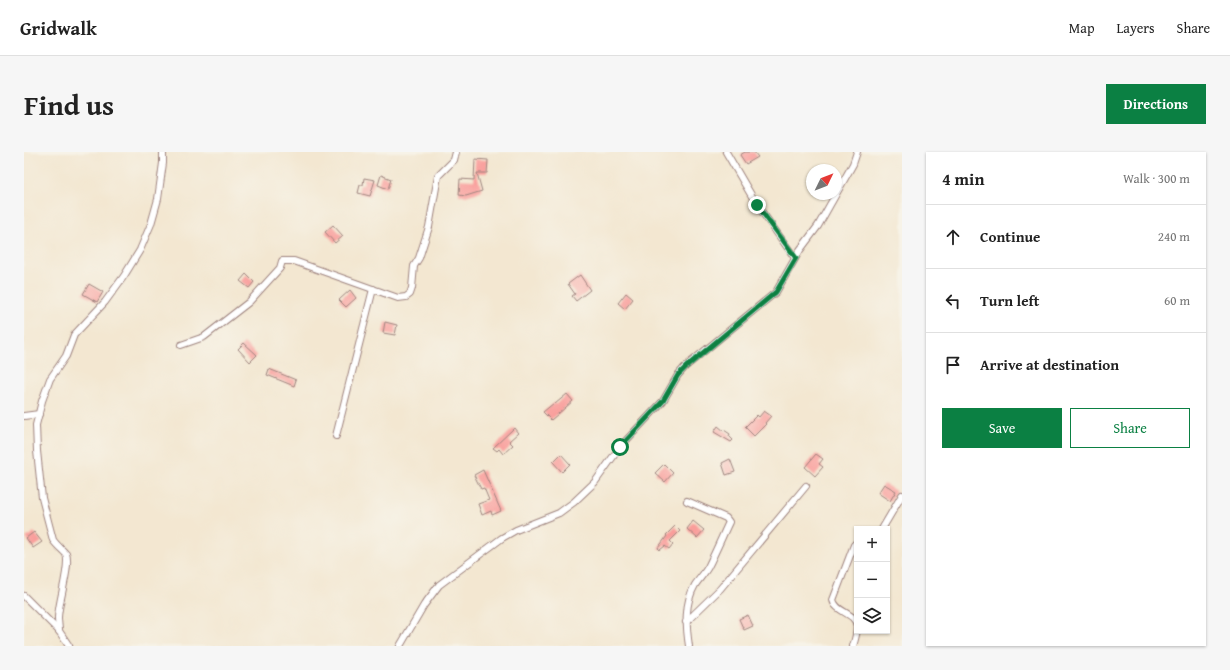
<!DOCTYPE html>
<meta charset="utf-8">
<style>
body{margin:0;font-family:"Gentium Book Plus",serif;background:#f6f6f6;color:#222}
.controls{position:absolute;right:12px;bottom:12px;display:grid;overflow:hidden;border-radius:0px;box-shadow:0 1px 3px #0004}
.controls button{width:36px;height:36px;display:grid;place-items:center;padding:0;border:0;border-bottom:1px solid #e0e0e0;background:#fff;color:#222;font:20px sans-serif}
.compass{position:absolute;left:782px;top:12px;width:36px;height:36px;border-radius:50%;background:#fff;box-shadow:0 1px 3px #0004;rotate:47deg}
.stop{position:absolute;width:12px;height:12px;margin:-9px;border:3px solid #0b8043;border-radius:50%;background:#fff}
.stop.end{background:#0b8043;border-color:#fff;box-shadow:0 1px 4px #0008}
.list{margin:0;padding:0;list-style:none}
h2{display:flex;justify-content:space-between;align-items:center;height:52px;margin:0;padding:0 16px;font-size:17px}
h2 small{font-size:13px;font-weight:400;color:#767676}
.list li{display:grid;grid-template-columns:26px 1fr auto;gap:12px;align-items:center;box-sizing:border-box;height:64px;padding:0 16px;border-top:1px solid #e0e0e0}
.list b{display:block;font-size:15px;white-space:nowrap}
.list em{font-size:13px;font-style:normal;color:#767676}
.actions{display:flex;gap:8px;padding:12px 16px}
.actions a{flex:1;padding:9px 0;border:1px solid #0b8043;border-radius:0px;text-align:center;font-size:14px;color:#0b8043}
.actions .main{background:#0b8043;color:#fff}
.icon{flex:none;width:22px;height:22px;fill:none;stroke:currentColor;stroke-width:2;stroke-linecap:round;stroke-linejoin:round}
.map{position:relative;flex:none;width:878px;height:494px;overflow:hidden;border-radius:0px}
header{display:flex;align-items:center;gap:24px;box-sizing:border-box;height:56px;padding:0 20px;background:#fff;border-bottom:1px solid #e0e0e0}
header strong{font-size:19px}
nav{display:flex;gap:22px;margin-inline-start:auto;font-size:14px}
.intro{display:flex;align-items:center;justify-content:space-between;box-sizing:border-box;height:96px;padding:0 24px}
h1{margin:0;font-size:28px}
.button{padding:10px 18px;border-radius:0px;background:#0b8043;color:#fff;font-size:14px;font-weight:700}
main{display:flex;gap:24px;padding:0 24px}
aside{flex:1;background:#fff;border-radius:0px;box-shadow:0 1px 3px #0004}
.map>svg:first-child{display:block}
.building{fill:#f99e9b}
.lines{fill:none;stroke-linecap:round;stroke-linejoin:round}
.minor-casing{stroke:#9e837e;stroke-width:8}
.minor{stroke:#fff;stroke-width:6}
.route{stroke:#0b8043;stroke-width:5}
</style>
<header>
<strong>Gridwalk</strong>
<nav><a>Map</a><a>Layers</a><a>Share</a></nav>
</header>
<div class="intro"><h1>Find us</h1><a class="button">Directions</a></div>
<main>
<div class="map">
<svg width="878" height="494" viewBox="0 0 878 494">
<rect width="100%" height="100%" fill="#f7f3e8"/>
<filter id="ink" filterUnits="userSpaceOnUse"><feTurbulence type="fractalNoise" baseFrequency=".025" numOctaves="2"/><feDisplacementMap in="SourceGraphic" scale="8" xChannelSelector="R" yChannelSelector="G"/><feConvolveMatrix kernelMatrix="1 2 1 2 8 2 1 2 1" color-interpolation-filters="sRGB"/></filter>
<filter id="wash" filterUnits="userSpaceOnUse"><feTurbulence type="fractalNoise" baseFrequency=".012" numOctaves="4" result="noise"/><feDisplacementMap in="SourceGraphic" scale="16" xChannelSelector="R" yChannelSelector="G"/><feGaussianBlur stdDeviation="0.9" result="paint"/><feColorMatrix in="noise" values="0 0 0 0 0 0 0 0 0 0 0 0 0 0 0 0 0 1.4 0 .05"/><feComposite in="paint" operator="in"/></filter>
<g filter="url(#wash)">
<rect width="100%" height="100%" fill="#f3e7d1"/>
<g id="blocks">
<!-- building -->
<g class="building">
<path d="M721 0H730L734 5 722 12 716 3Z"/>
<path d="M451 7 464 8 463 21H453L458 39 442 44 435 43 436 27 450 28Z"/>
<path d="M357 23 367 27 364 37 354 33Z"/>
<path d="M340 26 351 28 346 44 334 41 336 33H339Z"/>
<path d="M309 73 319 84 311 91 301 80Z"/>
<path d="M222 122 230 130 225 136 216 129Z"/>
<path d="M556 123 566 138 552 149 548 144 551 142 544 132Z"/>
<path d="M65 132 79 140 73 150 59 142Z"/>
<path d="M326 138 332 146 322 155 315 148Z"/>
<path d="M602 141 609 147 601 157 594 151Z"/>
<path d="M361 170 373 173 371 183 359 181Z"/>
<path d="M220 191 233 203 226 210 214 197Z"/>
<path d="M245 217 272 228 270 234 243 223Z"/>
<path d="M543 242 549 249 527 268 519 260 530 251 531 252Z"/>
<path d="M740 259 747 264 741 271 742 272 730 284 721 275 733 263 735 265Z"/>
<path d="M694 274 700 279V278L706 282 705 284 709 288 707 290 690 280Z"/>
<path d="M490 276 494 281 485 289 489 293 479 302 475 297 473 299 469 296Z"/>
<path d="M537 302 546 312 538 320 529 310Z"/>
<path d="M792 302 799 307 795 312 799 315 791 324 781 315Z"/>
<path d="M706 307 711 320 702 323 698 311Z"/>
<path d="M640 312 649 321 641 330 631 321Z"/>
<path d="M459 318 477 359 468 363 467 359 458 363 454 352 465 348 460 336 457 337 450 323Z"/>
<path d="M860 332 872 339 866 349 854 341Z"/>
<path d="M669 369 680 378 673 386 663 377Z"/>
<path d="M651 374 656 379 646 389 649 392 645 397 641 394 636 398 634 396 643 384 642 383Z"/>
<path d="M10 380 18 390 9 396 2 386Z"/>
<path d="M724 463 729 474 720 478 715 467Z"/>
</g>
</g>
</g>
<g filter="url(#ink)">
<use href="#blocks" fill-opacity="0" stroke="#9e837e" stroke-width="1"/>
<g class="lines">
<!-- minor casing -->
<g class="minor-casing">
<g id="minor">
<path d="M702 0 733 53 771 106"/>
<path d="M157 193 180 185 225 150 256 116 258 109H270L374 146 382 145 386 142 388 136 390 114 395 106 405 75 414 24 430 8 432 0"/>
<path d="M0 264 15 262"/>
<path d="M312 284 349 137"/>
<path d="M663 349 702 366 705 370C698 385 691 401 684 415 680 422 675 427 671 433 660 452 662 474 665 494"/>
<path d="M858 377 878 343"/>
<path d="M0 444 35 479 45 494"/>
<path d="M662 470 696 437 782 334"/>
<path d="M35 479C35 475 34 470 34 466 34 451 47 413 42 402 40 399 33 394 29 388L18 346 13 299 12 273 18 249 26 227 42 204 50 183 81 150 100 124 116 98 127 72 134 47 139 11V0"/>
<path d="M376 494 400 453 415 433 478 386 492 378 535 361 550 350 571 330 596 295 639 249 654 223 661 215 752 140 776 98 794 74 829 12 833 0"/>
<path d="M829 494C831 488 833 481 833 474 831 460 812 461 809 448L830 393 833 390"/>
</g>
</g>
<!-- minor -->
<use href="#minor" class="minor"/>
</g>
</g>
<g class="lines" filter="url(#ink)">
<!-- route -->
<path class="route" d="M596 295 639 249 654 223 662 215 752 140 772 106 733 53"/>
</g>
</svg>
<div class="controls">
<button>+</button>
<button>−</button>
<button><svg class="icon" aria-label="layers" viewBox="0 0 24 24"><path d="M12 4l9 5-9 5-9-5zM3 14l9 5 9-5"/></svg></button>
</div>
<svg class="compass" viewBox="-18 -18 36 36"><path d="M0-13l5 13h-10z" fill="#e53935"/><path d="M0 13l5-13h-10z" fill="#767676"/></svg>
<div class="stop" style="left:596px;top:295px"></div>
<div class="stop end" style="left:733px;top:53px"></div>
</div>
<aside>
<h2>4 min<small>Walk · 300 m</small></h2>
<ul class="list">
<li><svg class="icon" aria-label="ahead" viewBox="0 0 24 24"><path d="M12 20V5M6 11l6-6 6 6"/></svg><div><b>Continue</b></div><em>240 m</em></li>
<li><svg class="icon" aria-label="left" viewBox="0 0 24 24"><path d="M17 20v-9H6M10 6l-5 5 5 5"/></svg><div><b>Turn left</b></div><em>60 m</em></li>
<li><svg class="icon" aria-label="arrive" viewBox="0 0 24 24"><path d="M6 21V4h12l-3 4 3 4H6"/></svg><div><b>Arrive at destination</b></div></li>
</ul>
<div class="actions"><a class="main">Save</a><a>Share</a></div>
</aside>
</main>
